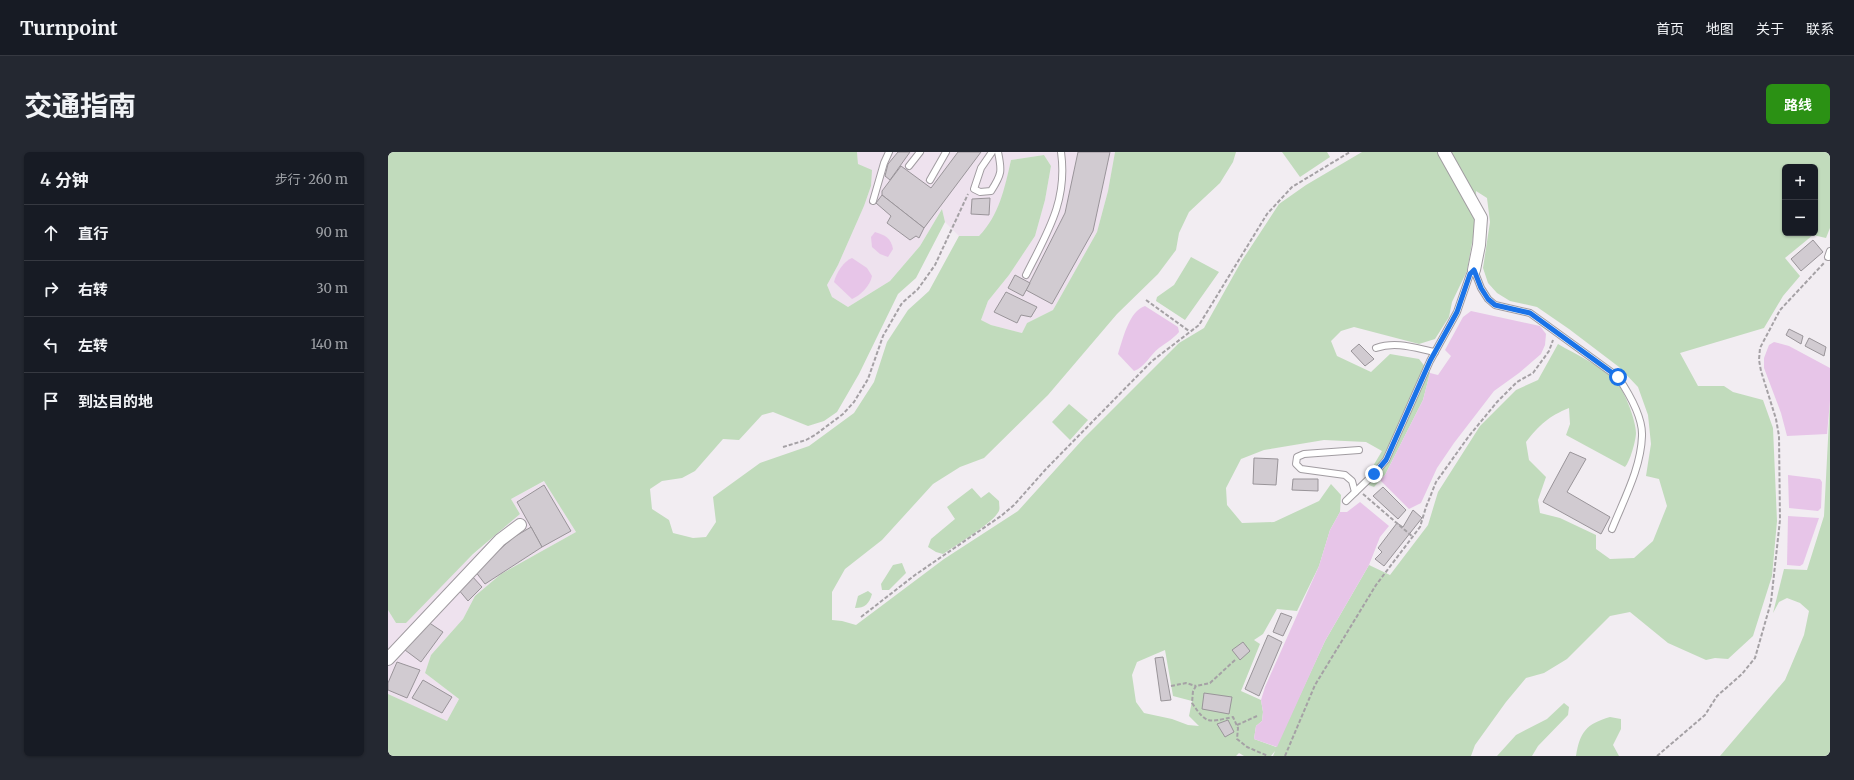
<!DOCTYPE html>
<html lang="zh">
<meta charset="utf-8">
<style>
body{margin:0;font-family:Merriweather,"Noto Sans SC",serif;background:#242831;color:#f1f3f6}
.controls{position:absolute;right:12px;top:12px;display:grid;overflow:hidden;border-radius:6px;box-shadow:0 1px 3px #0004}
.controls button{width:36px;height:36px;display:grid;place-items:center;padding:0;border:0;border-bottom:1px solid #363941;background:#171b24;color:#f1f3f6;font:20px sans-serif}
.stop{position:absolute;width:12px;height:12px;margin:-9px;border:3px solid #1a73e8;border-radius:50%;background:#fff}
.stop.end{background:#1a73e8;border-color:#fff;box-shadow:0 1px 4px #0008}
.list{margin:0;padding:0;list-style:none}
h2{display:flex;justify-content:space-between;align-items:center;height:52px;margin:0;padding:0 16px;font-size:17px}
h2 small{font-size:13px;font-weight:400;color:#9ea1a6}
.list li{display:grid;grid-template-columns:26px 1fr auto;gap:12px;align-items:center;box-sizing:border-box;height:56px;padding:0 16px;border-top:1px solid #363941}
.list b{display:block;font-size:15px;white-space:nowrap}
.list em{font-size:13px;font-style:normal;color:#9ea1a6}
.icon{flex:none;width:22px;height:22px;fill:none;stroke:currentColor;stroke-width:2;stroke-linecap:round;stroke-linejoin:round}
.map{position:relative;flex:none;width:1442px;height:604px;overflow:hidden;border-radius:6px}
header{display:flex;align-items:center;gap:24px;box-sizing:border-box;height:56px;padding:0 20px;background:#171b24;border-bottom:1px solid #363941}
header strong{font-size:19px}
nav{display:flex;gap:22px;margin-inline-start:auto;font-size:14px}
.intro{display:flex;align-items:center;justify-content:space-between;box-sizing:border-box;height:96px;padding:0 24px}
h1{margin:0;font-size:28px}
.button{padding:10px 18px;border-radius:6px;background:#2b9114;color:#fff;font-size:14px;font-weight:700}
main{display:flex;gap:24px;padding:0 24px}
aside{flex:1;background:#171b24;border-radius:6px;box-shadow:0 1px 3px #0004}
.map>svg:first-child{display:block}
.built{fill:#eee2ee}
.green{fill:#c1dbbc;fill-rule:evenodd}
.water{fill:#e7c5e8}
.building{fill:#d1cbd1;stroke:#999499}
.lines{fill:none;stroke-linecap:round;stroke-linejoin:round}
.lane-casing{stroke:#a19ca1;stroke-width:8}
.street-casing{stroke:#a19ca1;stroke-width:14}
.path{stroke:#a5a1a5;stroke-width:2;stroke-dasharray:4 2;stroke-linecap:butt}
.lane{stroke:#fff;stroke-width:6}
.street{stroke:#fff;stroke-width:12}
.route{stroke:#1a73e8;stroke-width:5}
</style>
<header>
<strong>Turnpoint</strong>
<nav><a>首页</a><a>地图</a><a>关于</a><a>联系</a></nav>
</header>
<div class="intro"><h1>交通指南</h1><a class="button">路线</a></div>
<main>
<aside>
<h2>4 分钟<small>步行 · 260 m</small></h2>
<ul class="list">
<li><svg class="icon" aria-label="ahead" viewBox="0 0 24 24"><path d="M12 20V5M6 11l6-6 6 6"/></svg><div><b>直行</b></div><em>90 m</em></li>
<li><svg class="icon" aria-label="right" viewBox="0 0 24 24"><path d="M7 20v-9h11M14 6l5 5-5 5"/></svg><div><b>右转</b></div><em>30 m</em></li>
<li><svg class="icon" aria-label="left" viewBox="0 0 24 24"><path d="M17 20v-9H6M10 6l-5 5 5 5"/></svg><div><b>左转</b></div><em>140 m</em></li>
<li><svg class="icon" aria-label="arrive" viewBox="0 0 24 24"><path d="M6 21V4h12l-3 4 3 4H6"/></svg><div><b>到达目的地</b></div></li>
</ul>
</aside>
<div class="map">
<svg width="1442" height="604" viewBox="0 0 1442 604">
<rect width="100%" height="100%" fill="#f2edf2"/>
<!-- built -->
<g class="built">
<path d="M469 0H727L720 39 709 80 665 158 639 171 634 181 603 173 593 168 600 149 621 123 647 84 657 48 663 14 656 3 623 8 616 40 602 74 591 84H571L557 70 554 57 532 94 502 129 460 155 444 145 439 133 450 113 476 54 483 34 470 12Z"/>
<path d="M157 329 188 380 113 422 87 444 75 467 43 503 37 521 71 547 59 570 0 542V458L8 471 132 362 123 347Z"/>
</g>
<!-- green -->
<g class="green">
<path d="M0 0H469L470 12 484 18 483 34 476 54 450 113 439 133 444 145 460 155 502 129 532 94 554 57 557 70 528 126 510 142 471 222 449 260 436 269 420 274 385 260 374 263 351 288 335 287 307 319 294 326 274 329 262 337 264 357 281 368 285 381 305 386 318 385 328 370 325 345 372 311 421 294 466 261 486 230 499 190 520 158 541 139 571 84H591C611 64 617 35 623 8L656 3 663 14 657 48 647 84 621 123 600 149 593 168 603 173 634 181 639 171 665 158 709 80 720 39 727 0H848L845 10 832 31 801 60 791 81 788 98 770 122 729 162 660 243 596 306 572 315 545 332 494 388 457 417 444 440V468L454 469 468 473 556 407 630 359 696 286 791 191 816 176 853 110 891 52 918 33 974 0H1442V76L1438 86 1425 83 1397 106 1412 124 1395 144 1376 176 1292 201 1310 234H1336L1345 240 1375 248 1385 276 1389 369 1384 424 1365 484 1340 507 1327 506 1318 508 1280 491 1242 460 1222 464 1179 507 1156 521 1138 526 1118 550 1087 593 1083 604H885L887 599 883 604H856L851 601 848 604H0V542L59 569 71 547 37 521 43 503 75 467 87 444 113 422 188 380 156 329 123 347 132 362 85 402 18 471H8L0 458ZM1397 15H1427V81H1397ZM1088 39 1099 46 1102 70 1095 116 1100 131 1109 141 1122 149 1149 155 1181 177 1231 215 1250 235 1260 263 1263 292 1258 324 1271 327 1279 354 1265 389 1246 406 1222 407 1208 397V383L1172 366 1152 361 1150 348 1158 325 1141 308 1138 290C1151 273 1161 264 1181 256L1182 272 1178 283 1237 315C1242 310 1248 288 1248 281 1248 268 1236 238 1228 229 1213 214 1189 203 1170 192L1150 228 1128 238 1092 274 1050 340 1040 373 1002 423 981 413 937 489 888 595 866 587 868 574 874 569 875 560 873 548 853 539 872 492 866 488 875 482 889 457 909 459 931 414 942 378 952 360 953 343 943 332 931 349 886 370 854 371 839 353 838 336 853 307 876 298 936 288 978 290 994 299 975 331 986 335 997 323 1035 248 1042 221 1031 207 1002 202 983 220 949 204 943 189 953 179 966 175 1031 192 1047 187 1061 165 1064 150 1079 119 1089 63ZM777 498 785 544 804 549 801 564 811 574 800 573 784 567 756 561 748 550 744 523 749 510Z"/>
<path d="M894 0H939L942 5 912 25Z"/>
<path d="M803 105 831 120 797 168 768 149 769 145 786 133Z"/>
<path d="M1442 249V604H1332L1397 528 1416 483 1421 459 1412 451 1399 446 1391 450 1385 461 1396 417 1419 418 1436 364Z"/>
<path d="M681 252 700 268 682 288 664 270Z"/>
<path d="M584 336 593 346 601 340 611 349C611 352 612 356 611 359 605 371 568 393 555 402L548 400 540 395 543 387 567 367 559 355Z"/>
<path d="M514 411 518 421 501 438H494L493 432 505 413Z"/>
<path d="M480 439 484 442C481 452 477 456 467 456L470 444Z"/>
<path d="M1176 551 1181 555 1180 563 1150 594 1144 604H1109L1128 583 1159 567Z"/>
<path d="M1222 565 1233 567V577L1225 593 1231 604H1188C1192 580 1198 572 1222 565Z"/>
</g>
<!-- water -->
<g class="water">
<path d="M487 80C497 83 503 86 505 97L500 105 492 102 484 95 483 85Z"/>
<path d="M464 106 479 116 484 124C482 134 473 143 464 147L446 130C448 121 456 109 464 106Z"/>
<path d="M757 154 790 175 791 180C785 187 779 190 771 196 762 203 757 215 746 219L730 202C735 187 741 159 757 154Z"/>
<path d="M1083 159 1152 174 1158 182 1157 193 1153 202 1131 221 1106 239 1066 291 1049 316 1033 351 1021 357 992 328 997 323 1035 248 1042 221 1050 223 1063 204 1057 198 1075 165Z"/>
<path d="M1386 190 1401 194 1442 216V249L1439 282 1399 284 1393 261 1376 216V206L1381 193Z"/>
<path d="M1400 323 1432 327 1434 330 1433 356 1430 359 1401 356Z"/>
<path d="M972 350 1001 374 992 385 981 413 937 489 889 595 866 587 868 574 874 569 875 560 873 548 877 535 931 414 942 378 952 360H959Z"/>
<path d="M1400 364 1431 366 1415 412 1412 414 1399 413Z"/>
</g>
<!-- building -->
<g class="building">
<path d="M510 0H522L502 28 497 24 500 12Z"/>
<path d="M570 0H593L536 76 494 43V39L513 14 543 36Z"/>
<path d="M690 0H722L705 79 664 152 638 138 677 61Z"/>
<path d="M494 43 536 76 531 86 528 84 522 88 499 71 503 64 488 51Z"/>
<path d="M602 46 601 63 583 62 584 47Z"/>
<path d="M1425 88 1435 100 1413 119 1403 107Z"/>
<path d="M627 123 642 131 635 144 620 136Z"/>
<path d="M618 140 649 155 643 165 633 163 629 171 606 160Z"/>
<path d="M1401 177 1415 184 1413 192 1398 183Z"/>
<path d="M1421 186 1438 195 1436 204 1417 194Z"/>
<path d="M971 192 986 207 977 214 963 199Z"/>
<path d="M1182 300 1198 307 1179 340 1222 365 1213 382 1155 350Z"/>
<path d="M866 306 890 307 888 333 865 332Z"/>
<path d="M905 327H930V339L904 338Z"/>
<path d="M156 333 183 379 154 395 129 350Z"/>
<path d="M995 335 1018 358 1010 367 985 344Z"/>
<path d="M1025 358 1034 366 996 414 987 407 994 400 990 396 1009 371 1015 375Z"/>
<path d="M143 375 154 395 97 432 87 419 126 385Z"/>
<path d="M83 423 94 435 80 449 70 437Z"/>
<path d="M893 461 904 465 895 484 885 480Z"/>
<path d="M40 470 55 480 33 510 17 498Z"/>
<path d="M880 483 894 490 871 544 857 537Z"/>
<path d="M855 490 862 499 852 508 844 498Z"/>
<path d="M775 505 783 548 773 549 767 506Z"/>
<path d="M9 510 32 518 19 546 0 538V531Z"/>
<path d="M35 528 64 545 54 561 24 546Z"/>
<path d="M816 541 844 545 841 562 814 557Z"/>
<path d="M840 568 846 580 837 585 829 572Z"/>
</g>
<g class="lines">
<!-- lane casing -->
<g class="lane-casing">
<g id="lane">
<path d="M604 0 593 16 586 37 592 40 603 39C614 22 614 19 610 0"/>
<path d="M521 14 532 0"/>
<path d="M542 28 558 0"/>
<path d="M485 49 496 11 501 0"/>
<path d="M1440 105 1442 99"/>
<path d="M638 123C659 81 680 49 673 0"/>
<path d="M988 196C1008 189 1027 196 1047 200"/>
<path d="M967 340 964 329 957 323 913 317 908 312 909 305 916 302 971 298"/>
<path d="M958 349 986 322 998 308 1042 209 1069 160 1082 122 1086 118 1093 136 1100 147 1107 153 1142 161 1230 225C1240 240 1255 265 1254 284 1253 316 1236 347 1224 377"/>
</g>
</g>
<!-- street casing -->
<g class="street-casing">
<g id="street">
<path d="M1056 0 1093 66 1091 93 1086 118"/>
<path d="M0 507 112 388 132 373"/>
</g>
</g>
<!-- path -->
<g class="path">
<path d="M758 148 801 179"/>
<path d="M395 295 418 288 427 283 455 262 466 250 480 227 495 184 514 151 530 137 547 113 580 42"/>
<path d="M975 342 1025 385"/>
<path d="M473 465 527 423 613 364 626 353 658 317 764 209 811 173 879 62 904 35 962 0"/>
<path d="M847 508 822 531 808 534 805 539 804 551C819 573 820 570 845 565L850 576 849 587 859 595 880 604"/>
<path d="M783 534 798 531 808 534"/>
<path d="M849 573 869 564"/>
<path d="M897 604 927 533 988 433 1032 375 1038 355 1048 330 1081 284 1109 250 1129 230 1145 221 1161 199 1165 188"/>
<path d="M1269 604 1317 563 1329 544 1354 522 1367 506 1383 450 1392 368 1391 284 1388 267 1373 219 1371 208 1372 196 1392 158 1436 111"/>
</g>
<!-- lane -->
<use href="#lane" class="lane"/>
<!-- street -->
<use href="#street" class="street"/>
</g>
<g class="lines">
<!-- route -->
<path class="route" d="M986 322 998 308 1042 209 1069 160 1082 122 1086 118 1093 136 1100 147 1107 153 1142 161 1230 225"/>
</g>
</svg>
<div class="controls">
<button>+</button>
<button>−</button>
</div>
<div class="stop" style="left:1230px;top:225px"></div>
<div class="stop end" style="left:986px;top:322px"></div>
</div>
</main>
